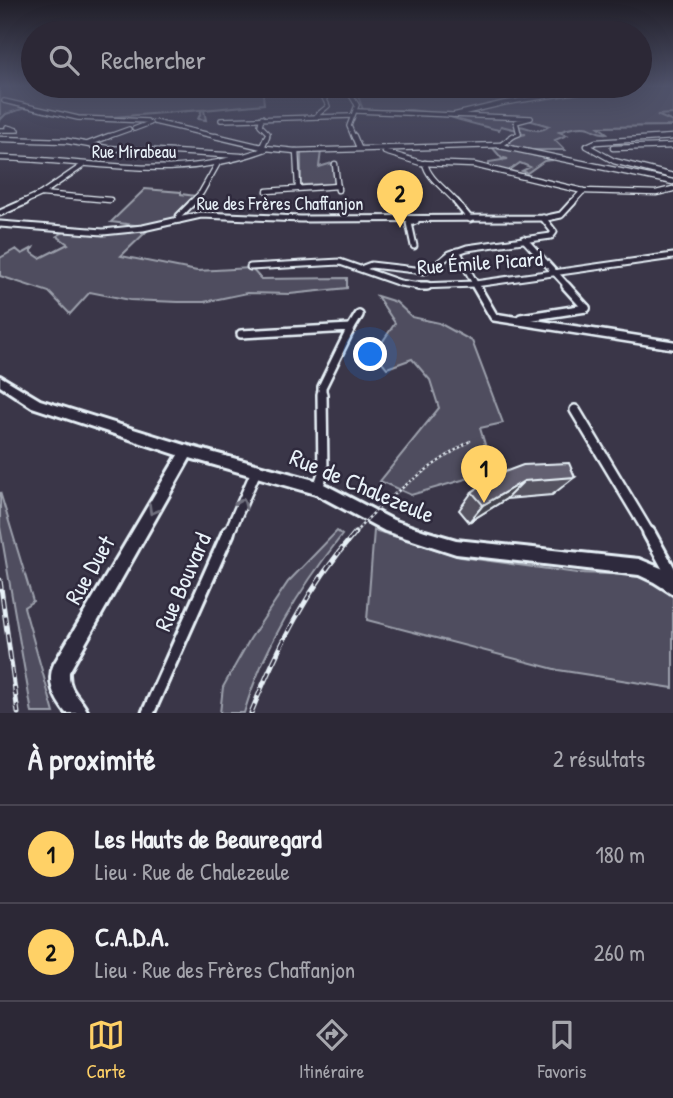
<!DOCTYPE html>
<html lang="fr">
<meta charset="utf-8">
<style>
body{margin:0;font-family:"Patrick Hand",sans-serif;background:#383442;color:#f1f3f6}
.you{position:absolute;left:371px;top:355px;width:24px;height:24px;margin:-18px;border:5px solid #fff;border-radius:50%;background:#1a73e8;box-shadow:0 0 0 10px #1a73e833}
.badge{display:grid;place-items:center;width:46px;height:46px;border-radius:50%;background:#ffd166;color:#111;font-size:23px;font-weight:700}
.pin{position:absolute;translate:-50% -58px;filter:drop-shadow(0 2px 4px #0008)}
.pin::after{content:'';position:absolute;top:37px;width:24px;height:21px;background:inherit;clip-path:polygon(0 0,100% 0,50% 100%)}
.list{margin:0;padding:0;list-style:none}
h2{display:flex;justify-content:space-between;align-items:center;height:91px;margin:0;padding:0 28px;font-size:30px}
h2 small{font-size:23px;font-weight:400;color:#a6a6ad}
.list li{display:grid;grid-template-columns:46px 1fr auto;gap:21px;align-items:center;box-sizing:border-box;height:98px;padding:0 28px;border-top:2px solid #484451}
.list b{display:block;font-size:26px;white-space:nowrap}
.list p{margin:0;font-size:23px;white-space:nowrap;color:#a6a6ad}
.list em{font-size:23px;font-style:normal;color:#a6a6ad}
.icon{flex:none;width:38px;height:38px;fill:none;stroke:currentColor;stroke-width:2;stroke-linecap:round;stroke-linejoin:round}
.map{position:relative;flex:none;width:673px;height:713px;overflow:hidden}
.search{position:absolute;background:#2c2836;box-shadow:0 7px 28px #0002;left:21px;right:21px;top:21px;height:77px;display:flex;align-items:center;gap:18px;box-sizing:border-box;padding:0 24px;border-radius:38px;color:#a6a6ad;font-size:26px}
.sheet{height:287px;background:#2c2836}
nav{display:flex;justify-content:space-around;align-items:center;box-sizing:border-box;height:98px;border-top:2px solid #484451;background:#2c2836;font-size:19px;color:#a6a6ad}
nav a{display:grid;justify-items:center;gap:4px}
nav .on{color:#ffd166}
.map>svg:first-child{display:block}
.green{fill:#504e5f;stroke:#9ca0ac;stroke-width:2}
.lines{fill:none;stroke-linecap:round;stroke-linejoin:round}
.street-far5-casing{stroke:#e8f1f8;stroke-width:6}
.street-far4-casing{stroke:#e8f1f8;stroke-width:7}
.street-far3-casing{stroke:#e8f1f8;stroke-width:9}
.street-far2-casing{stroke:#e8f1f8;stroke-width:12}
.street-far1-casing{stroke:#e8f1f8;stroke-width:14}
.street-casing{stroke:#e8f1f8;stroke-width:17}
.secondary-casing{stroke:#e8f1f8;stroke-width:6}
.street-far5{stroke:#2f2a3d;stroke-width:3.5}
.street-far4{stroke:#2f2a3d;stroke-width:4.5}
.street-far3{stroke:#2f2a3d;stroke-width:5}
.street-far2{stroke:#2f2a3d;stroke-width:7}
.street-far1{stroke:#2f2a3d;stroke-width:9}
.street{stroke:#2f2a3d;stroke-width:11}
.secondary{fill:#2f2a3d;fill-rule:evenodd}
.rail-far1-casing{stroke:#e8f1f8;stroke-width:2.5}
.rail-casing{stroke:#e8f1f8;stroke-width:5}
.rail-far1{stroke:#2f2a3d;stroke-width:2;stroke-dasharray:2.5;stroke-linecap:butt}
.rail{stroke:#2f2a3d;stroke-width:2.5;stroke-dasharray:9;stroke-linecap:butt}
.wall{fill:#555361;stroke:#e8f1f8;stroke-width:2}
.shaded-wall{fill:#45444f;stroke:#e8f1f8;stroke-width:2}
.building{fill:#636171;stroke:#e8f1f8;stroke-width:2}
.oneway{stroke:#70707e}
.labels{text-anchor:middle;stroke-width:5;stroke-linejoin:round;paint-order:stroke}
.far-street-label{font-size:18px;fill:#e8f1f8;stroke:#2f2a3d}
.street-label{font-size:21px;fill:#e8f1f8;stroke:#2f2a3d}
.near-street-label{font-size:24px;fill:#e8f1f8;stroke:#2f2a3d}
</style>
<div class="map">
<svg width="673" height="713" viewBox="0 0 673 713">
<rect width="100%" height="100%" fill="#3a3648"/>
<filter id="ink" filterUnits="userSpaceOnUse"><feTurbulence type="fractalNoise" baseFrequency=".0143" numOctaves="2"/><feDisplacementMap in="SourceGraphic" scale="14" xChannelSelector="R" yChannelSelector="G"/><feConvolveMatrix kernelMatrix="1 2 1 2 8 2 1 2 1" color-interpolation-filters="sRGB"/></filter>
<g filter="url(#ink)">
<!-- green -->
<g class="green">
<path d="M0 86H262L264 104 204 110 206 120 198 119 202 110 88 119 32 106 6 114 0 120Z"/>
<path d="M346 86H607V89H638L635 86H673V114L657 115 673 122V126L599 127 607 133C598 134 597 131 589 128 581 125 566 129 559 132L567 135 555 140 565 150H531L503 146 514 137 526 134H522L519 126C531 127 537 135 549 126L525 119 514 122 517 130 501 126 499 130C490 128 449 118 445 115L411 110H363L358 96 360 93Z"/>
<path d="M496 146 500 148 499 149 530 151 533 155 553 160 544 161 527 173 522 171 530 167 520 163 507 172 489 168V162L508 159 504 158 503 160 492 147Z"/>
<path d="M321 151 319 167 332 163 335 184 301 185V152Z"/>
<path d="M145 189 181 192V194L196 196 173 219 142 226 111 222Z"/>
<path d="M148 230 121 256 197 271 251 268 261 279 347 278V288L290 294 247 293 204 302H178L130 300 90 292 70 314 49 292 0 276V258L16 249 22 254 33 248 31 252 40 258 68 244 57 236 64 232 105 234Z"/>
<path d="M377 296 396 302 412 317 439 323 472 341 503 423 480 428 493 471 411 495 380 481 439 408 430 380 412 359 387 368 375 353 395 323Z"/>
<path d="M0 492 33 601 24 607 54 713H32L0 527Z"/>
<path d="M374 530 461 557 577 573 639 575 651 579 673 597V688L558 670 367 620Z"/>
<path d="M337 531 342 535C299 590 264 646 244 713H220L223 687 250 639 288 582Z"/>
</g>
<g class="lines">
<!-- street-far5 casing -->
<g class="street-far5-casing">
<g id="street-far5">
<path d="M345 86 357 105 349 126 354 138"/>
<path d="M350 90 371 86"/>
<path d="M4 101 78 118 147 121"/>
<path d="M357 111 453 115"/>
<path d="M316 116 328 106 318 86"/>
<path d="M262 117 260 125 268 133 266 138"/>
<path d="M221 120 351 116"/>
<path d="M154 122 223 138"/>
<path d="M134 129 150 123"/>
<path d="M0 130H17L7 127"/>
<path d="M104 138 129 129"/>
<path d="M509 138 519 134 516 122 531 118 453 115 504 103 613 86"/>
<path d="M658 138 673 137"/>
</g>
</g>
<!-- street-far4 casing -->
<g class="street-far4-casing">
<g id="street-far4">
<path d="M215 136 266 148 295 151 500 145"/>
<path d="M354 136 359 148"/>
<path d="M513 136 500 146 673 182"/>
<path d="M673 137 596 142 587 146 614 161 673 176"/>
<path d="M0 139 67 141 107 148 241 156"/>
<path d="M88 144 109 136"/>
<path d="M262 147 267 136"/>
<path d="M613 148 673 146"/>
<path d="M296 151 298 188"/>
<path d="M385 152 421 163 474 165 583 191 656 193 673 189"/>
<path d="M0 158C96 160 171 184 266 149"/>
<path d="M425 163C428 179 447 190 457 203"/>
<path d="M335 164 338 190"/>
<path d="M267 191 338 186"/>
<path d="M42 194 110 200"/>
<path d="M21 203 41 194 82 166"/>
<path d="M191 203 201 193 218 163"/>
<path d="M572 203 583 191"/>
</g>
</g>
<!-- street-far3 casing -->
<g class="street-far3-casing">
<g id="street-far3">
<path d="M456 202 470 219"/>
<path d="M0 213 25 202"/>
<path d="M179 220V216L193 202"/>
<path d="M0 224 103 232 143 228 201 215 301 219 547 218 561 215 573 202"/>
<path d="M524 239 568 287"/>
<path d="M414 246 409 223 416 221"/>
<path d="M457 251 477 287"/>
<path d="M250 267 340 262 400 283 420 286 475 284 673 256"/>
<path d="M363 268 371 265 424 271 433 268 450 254 467 248 551 236 554 232 543 218"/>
</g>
</g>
<!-- street-far2 casing -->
<g class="street-far2-casing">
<g id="street-far2">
<path d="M418 286H427"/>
<path d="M476 286 494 317 673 345"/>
<path d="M566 286 586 308"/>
<path d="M521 318 586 308"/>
<path d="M351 328 359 315"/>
<path d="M241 334 351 328 322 387V396"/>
</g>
</g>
<!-- street-far1 casing -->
<g class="street-far1-casing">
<g id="street-far1">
<path d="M575 410 650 535"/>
<path d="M318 488 323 473 322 394"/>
<path d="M228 535 257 469"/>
</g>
</g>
<!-- street casing -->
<g class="street-casing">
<g id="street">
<path d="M649 533 671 573 669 582"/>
<path d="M148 713 228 533"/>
</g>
</g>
<!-- secondary casing -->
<g class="secondary-casing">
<path id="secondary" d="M0 376 40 400 185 445 318 481 393 520 425 531 456 540 639 559 666 570 673 576V594L654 582 639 575 456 554 385 531 316 494 190 458 69 672C68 693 81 696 88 713H66C55 699 46 682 54 664L178 455 32 407 0 386Z"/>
</g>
<!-- street-far5 -->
<use href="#street-far5" class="street-far5"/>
<!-- street-far4 -->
<use href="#street-far4" class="street-far4"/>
<!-- street-far3 -->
<use href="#street-far3" class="street-far3"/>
<!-- street-far2 -->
<use href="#street-far2" class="street-far2"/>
<!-- street-far1 -->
<use href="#street-far1" class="street-far1"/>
<!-- street -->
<use href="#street" class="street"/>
<!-- secondary -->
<use href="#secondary" class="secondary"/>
<!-- rail-far1 casing -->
<g class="rail-far1-casing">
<path id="rail-far1" d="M353 535C386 496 427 468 470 441"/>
</g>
<!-- rail casing -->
<g class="rail-casing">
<g id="rail">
<path d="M0 580 18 713"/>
<path d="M251 713C278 647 308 587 355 533"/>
</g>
</g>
<!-- rail-far1 -->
<use href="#rail-far1" class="rail-far1"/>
<!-- rail -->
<use href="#rail" class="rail"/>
</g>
<!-- wall -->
<path class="wall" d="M499 474 575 477 552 495 506 499 469 522 459 510 472 492Z"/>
<!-- shaded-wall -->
<path class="shaded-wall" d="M524 481 506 499 469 522 483 505Z"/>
<!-- building -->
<path class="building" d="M569 463 575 477 524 481 483 505 472 492 499 474 523 465Z"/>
<!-- one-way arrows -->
<defs><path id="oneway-chevron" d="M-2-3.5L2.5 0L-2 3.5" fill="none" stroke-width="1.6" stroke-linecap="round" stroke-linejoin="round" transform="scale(1.75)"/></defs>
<g class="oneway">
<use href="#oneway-chevron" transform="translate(242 503) rotate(-66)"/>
<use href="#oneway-chevron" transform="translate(153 510) rotate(120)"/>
</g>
</g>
<!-- sky -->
<linearGradient id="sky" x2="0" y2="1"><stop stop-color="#201e28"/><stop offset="0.46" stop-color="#4f526a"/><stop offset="1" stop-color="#4f526a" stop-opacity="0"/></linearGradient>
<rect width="673" height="186" fill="url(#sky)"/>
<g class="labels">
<!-- far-street labels -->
<g class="far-street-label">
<text x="134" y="158">Rue Mirabeau</text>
<text x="280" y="210">Rue des Frères Chaffanjon</text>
</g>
<!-- street labels -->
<g class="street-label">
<text transform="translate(480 263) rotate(-4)" y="7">Rue Émile Picard</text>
</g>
<!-- near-street labels -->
<g class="near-street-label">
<text transform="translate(362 486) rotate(23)" y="8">Rue de Chalezeule</text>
<text transform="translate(90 570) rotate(-60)" y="8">Rue Duet</text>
<text transform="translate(183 582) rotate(-66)" y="8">Rue Bouvard</text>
</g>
</g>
</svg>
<div class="you"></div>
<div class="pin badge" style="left:484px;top:503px">1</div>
<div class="pin badge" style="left:400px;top:228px">2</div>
<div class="search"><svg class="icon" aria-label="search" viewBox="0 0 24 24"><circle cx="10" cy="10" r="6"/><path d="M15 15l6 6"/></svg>Rechercher</div>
</div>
<section class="sheet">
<h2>À proximité<small>2 résultats</small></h2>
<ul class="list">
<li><span class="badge">1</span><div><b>Les Hauts de Beauregard</b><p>Lieu · Rue de Chalezeule</p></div><em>180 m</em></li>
<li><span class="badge">2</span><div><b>C.A.D.A.</b><p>Lieu · Rue des Frères Chaffanjon</p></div><em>260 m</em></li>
</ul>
</section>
<nav>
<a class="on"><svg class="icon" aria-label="map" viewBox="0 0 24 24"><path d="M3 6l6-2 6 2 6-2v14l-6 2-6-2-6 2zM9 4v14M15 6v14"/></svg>Carte</a>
<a><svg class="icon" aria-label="directions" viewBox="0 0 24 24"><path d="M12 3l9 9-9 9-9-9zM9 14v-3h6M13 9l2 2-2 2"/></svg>Itinéraire</a>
<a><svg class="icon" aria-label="saved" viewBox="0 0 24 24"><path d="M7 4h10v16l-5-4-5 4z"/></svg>Favoris</a>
</nav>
